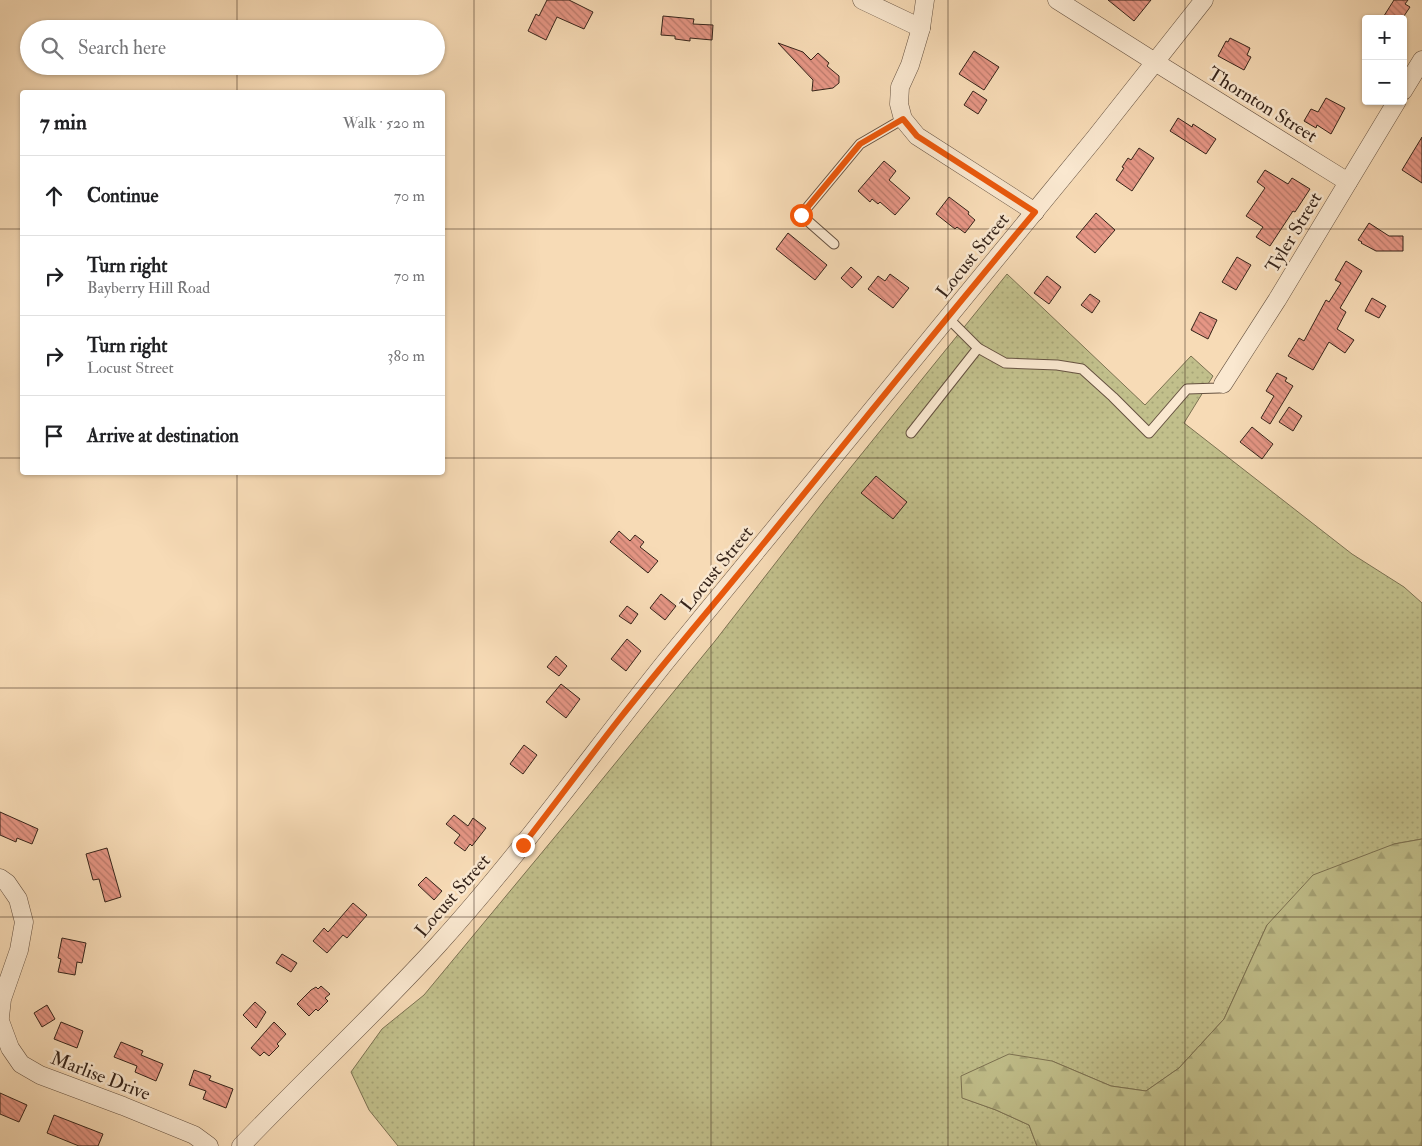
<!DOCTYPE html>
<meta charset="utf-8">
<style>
body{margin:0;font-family:"IM FELL Double Pica",serif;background:#f2f2f2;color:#202124}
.controls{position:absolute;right:15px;top:15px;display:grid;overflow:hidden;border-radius:5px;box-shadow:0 1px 4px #0004}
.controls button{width:45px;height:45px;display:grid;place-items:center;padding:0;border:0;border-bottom:1px solid #e0e0e0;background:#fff;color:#202124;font:25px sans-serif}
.stop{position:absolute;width:15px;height:15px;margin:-11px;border:4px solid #ea580c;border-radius:50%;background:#fff}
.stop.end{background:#ea580c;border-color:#fff;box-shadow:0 1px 5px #0008}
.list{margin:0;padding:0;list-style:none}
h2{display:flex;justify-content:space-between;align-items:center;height:65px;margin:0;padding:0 20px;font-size:21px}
h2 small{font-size:16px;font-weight:400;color:#757577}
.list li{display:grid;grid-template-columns:32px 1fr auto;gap:15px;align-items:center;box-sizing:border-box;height:80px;padding:0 20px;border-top:1px solid #e0e0e0}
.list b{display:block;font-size:19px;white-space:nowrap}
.list p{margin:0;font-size:16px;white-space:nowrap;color:#757577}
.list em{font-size:16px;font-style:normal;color:#757577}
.icon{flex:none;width:28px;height:28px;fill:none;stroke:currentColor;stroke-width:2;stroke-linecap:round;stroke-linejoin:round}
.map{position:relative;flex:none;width:1422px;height:1146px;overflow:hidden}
.search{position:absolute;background:#fff;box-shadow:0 1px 4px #0004;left:20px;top:20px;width:425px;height:55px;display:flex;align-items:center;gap:12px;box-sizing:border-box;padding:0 18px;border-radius:28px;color:#757577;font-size:19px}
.panel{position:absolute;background:#fff;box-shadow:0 1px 4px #0004;left:20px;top:90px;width:425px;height:385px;border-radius:5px}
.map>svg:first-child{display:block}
.grass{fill:url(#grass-dots);stroke:#7c7252}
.forest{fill:url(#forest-firs);stroke:#7c7252}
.building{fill:url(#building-back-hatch);stroke:#36241a}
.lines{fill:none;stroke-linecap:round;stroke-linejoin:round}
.service-casing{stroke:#665241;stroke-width:11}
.minor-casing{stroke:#665241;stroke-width:19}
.service{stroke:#fae8d0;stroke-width:9}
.minor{stroke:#fae8d0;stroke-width:18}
.route{stroke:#ea580c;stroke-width:6}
.grid{fill:none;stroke:#36241a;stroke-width:1;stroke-opacity:0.55}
.labels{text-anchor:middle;stroke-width:5;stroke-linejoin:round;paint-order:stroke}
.street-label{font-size:19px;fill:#36241a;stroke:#fae8d0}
</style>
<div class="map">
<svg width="1422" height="1146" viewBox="0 0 1422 1146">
<defs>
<pattern id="grass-dots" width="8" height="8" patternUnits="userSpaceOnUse" patternTransform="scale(1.25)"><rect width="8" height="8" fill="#c1bf8b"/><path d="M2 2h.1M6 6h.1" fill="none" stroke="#a6a477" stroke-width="1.8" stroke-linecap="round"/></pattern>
<pattern id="forest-firs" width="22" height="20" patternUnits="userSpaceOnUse" patternTransform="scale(1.25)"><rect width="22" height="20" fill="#c1bf8b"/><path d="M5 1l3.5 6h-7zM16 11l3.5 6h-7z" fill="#a6a477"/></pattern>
<pattern id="building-back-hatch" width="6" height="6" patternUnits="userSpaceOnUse" patternTransform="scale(1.25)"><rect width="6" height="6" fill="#e69685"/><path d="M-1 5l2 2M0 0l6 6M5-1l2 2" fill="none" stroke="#bb7a6c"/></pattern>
</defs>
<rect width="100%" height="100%" fill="#f7dbb6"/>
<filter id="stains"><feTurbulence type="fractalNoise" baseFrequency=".004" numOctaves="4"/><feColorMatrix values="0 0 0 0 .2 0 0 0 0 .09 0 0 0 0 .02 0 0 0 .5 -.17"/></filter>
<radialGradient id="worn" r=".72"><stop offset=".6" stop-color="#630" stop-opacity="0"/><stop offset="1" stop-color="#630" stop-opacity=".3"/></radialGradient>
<!-- grass -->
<path class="grass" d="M1007 274 1145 405 1191 356 1213 376 1184 423 1352 554 1404 587 1422 603V839L1394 844 1267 925 1224 1019 1179 1068 1146 1091 1111 1086 1052 1061 963 1098 996 1110 1029 1125 1037 1146H398L369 1110 351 1072 382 1029 424 995 578 809 715 641 826 498Z"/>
<!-- forest -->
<path class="forest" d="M1422 839V1146H1037L1029 1125 996 1110 962 1098 961 1076 1009 1054 1052 1061 1111 1086 1146 1091 1179 1068 1224 1019 1267 925 1313 875 1394 844Z"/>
<!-- building -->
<g class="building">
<path d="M547 0H569L593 12 584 29 557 17 546 40 528 31 536 14 539 16Z"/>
<path d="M1108 0H1151L1134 21Z"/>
<path d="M1394 0H1408L1405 4 1410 7 1402 19H1382Z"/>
<path d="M663 16 694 19 693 24 713 25 712 40 690 38V41L675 39V36L661 35Z"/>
<path d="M1230 38 1250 48 1247 55 1251 57 1244 70 1218 56 1226 41 1228 42Z"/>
<path d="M778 43 803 52 811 60 818 53 829 63 827 66 839 76V83L833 88 812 91 813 80Z"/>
<path d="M974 51 999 67 984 90 959 74Z"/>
<path d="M973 91 987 100 978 114 964 105Z"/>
<path d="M1326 98 1345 108 1331 134 1317 125 1316 128 1304 121 1311 109 1318 112Z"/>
<path d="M1178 118 1192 127 1193 124 1216 139 1206 154 1170 131Z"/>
<path d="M1422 137V183L1402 170Z"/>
<path d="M1139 148 1154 158 1132 191 1116 180 1124 168 1122 167 1128 158 1131 160Z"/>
<path d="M884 161 896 171 889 180 910 198 895 215 880 202 878 204 872 199 870 202 858 191Z"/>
<path d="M1265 170 1288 184 1292 178 1310 189 1295 212 1293 211 1270 246 1256 237 1263 227 1246 216 1265 188 1257 182Z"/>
<path d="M949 197 969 212 968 214 975 220 965 233 957 227 955 229 936 214Z"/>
<path d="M1096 213 1115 230 1095 253 1076 237Z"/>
<path d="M1369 223 1389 236H1403V251H1376L1361 243 1362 242 1358 240Z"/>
<path d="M788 233 827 265 815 280 776 249Z"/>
<path d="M1237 257 1251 265 1236 290 1222 282Z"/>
<path d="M1346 261 1362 271 1340 308 1346 312 1337 329 1354 340 1345 353 1329 342 1313 370 1288 356 1299 338 1304 341 1326 300 1329 302 1341 283 1335 280Z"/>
<path d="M851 267 862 277 852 288 841 278Z"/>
<path d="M890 274 909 288 893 308 868 289 878 276 885 281Z"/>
<path d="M1047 276 1061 287 1049 304 1034 293Z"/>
<path d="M1090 294 1100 301 1092 313 1081 305Z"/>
<path d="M1372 298 1386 306 1379 318 1365 311Z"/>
<path d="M1200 312 1217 320 1208 339 1191 330Z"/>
<path d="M1277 373 1287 378 1285 381 1293 386 1270 424 1261 418 1274 396 1266 391Z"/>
<path d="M1289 407 1302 416 1293 431 1279 422Z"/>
<path d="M1252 427 1273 444 1262 459 1240 442Z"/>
<path d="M876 476 907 502 893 519 861 493Z"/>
<path d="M619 531 630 541 635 535 644 542 640 547 658 561 648 573 610 542Z"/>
<path d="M661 594 676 606 665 620 650 608Z"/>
<path d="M627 606 638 614 631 624 619 616Z"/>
<path d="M627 639 641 651 626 671 611 659Z"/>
<path d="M556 656 567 666 559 676 547 667Z"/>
<path d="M561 684 580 699 566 718 546 702Z"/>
<path d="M524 745 537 755 523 774 510 764Z"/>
<path d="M0 812 38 829 32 844 17 838 16 842 0 835Z"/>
<path d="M454 815 468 826 473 818 486 828 472 846 470 844 465 851 454 843 460 835 446 824Z"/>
<path d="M107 848 121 897 105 902 99 879 93 880 86 854Z"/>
<path d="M426 877 442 891 434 900 418 885Z"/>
<path d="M353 903 367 915 347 938 343 935 327 953 313 941 324 928 328 932Z"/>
<path d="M62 938 86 943 82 963 77 962 75 975 58 972 61 959 58 958Z"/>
<path d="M282 954 297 963 291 972 276 963Z"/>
<path d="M321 986 330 994 325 998 328 1001 318 1011 316 1009 309 1016 297 1004 311 990 316 987 318 989Z"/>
<path d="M255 1002 266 1012 256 1028 243 1015Z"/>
<path d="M47 1005 55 1019 42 1027 34 1013Z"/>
<path d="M61 1022 83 1031 77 1048 54 1039Z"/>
<path d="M274 1022 286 1034 277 1044 279 1046 269 1056 264 1052 260 1056 251 1048Z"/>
<path d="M121 1042 143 1051 141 1055 163 1064 156 1081 135 1072 137 1066 114 1057Z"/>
<path d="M194 1070 211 1076 209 1080 233 1089 226 1108 203 1099 206 1091 189 1085Z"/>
<path d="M0 1093 27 1105 19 1122 0 1114Z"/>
<path d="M54 1115 103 1134 98 1146H79L47 1133Z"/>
</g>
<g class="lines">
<!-- service casing -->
<g class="service-casing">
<g id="service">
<path d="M834 244 801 215 860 144 903 119"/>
<path d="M948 318 978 348 1005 363 1057 365 1082 369 1113 397 1149 433 1187 389 1219 388 1223 384"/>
<path d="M911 433 978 348"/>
</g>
</g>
<!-- minor casing -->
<g class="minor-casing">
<g id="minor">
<path d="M862 0 921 28"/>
<path d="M925 0 921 28 910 65 900 87 899 104 903 119 917 136 1035 212"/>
<path d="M1057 0 1155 62 1348 182"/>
<path d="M1403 91 1422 60"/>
<path d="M1223 384 1277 300 1397 101"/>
<path d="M0 878 7 883 18 899 24 922 19 950 2 999 0 1017"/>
<path d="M0 1021 10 1048 21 1064 40 1075 123 1106 194 1135 209 1146"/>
<path d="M241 1146C305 1079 374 1015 437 946 519 856 590 756 667 660L1095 138 1204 0"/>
</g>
</g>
<!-- service -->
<use href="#service" class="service"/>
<!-- minor -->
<use href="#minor" class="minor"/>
</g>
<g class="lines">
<!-- route -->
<path class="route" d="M523 845C555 804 585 763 617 722 671 654 727 589 781 522 865 419 949 314 1035 212L917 136 903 119 860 144 801 215"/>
</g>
<!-- grid -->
<path class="grid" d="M237 0V29M474 0V1146M711 0V1146M948 0V1146M1185 0V1146M237 66V92M0 229H22M442 229H1422M0 458H22M442 458H1422M237 472V1146M0 688H1422M0 917H1422"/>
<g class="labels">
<!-- street labels -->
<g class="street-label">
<text transform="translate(1263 104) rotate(32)" y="7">Thornton Street</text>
<text transform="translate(1293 232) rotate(-59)" y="7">Tyler Street</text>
<text transform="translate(972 255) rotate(-51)" y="7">Locust Street</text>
<text transform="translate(716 568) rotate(-51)" y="7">Locust Street</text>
<text transform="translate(452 895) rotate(-49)" y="7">Locust Street</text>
<text transform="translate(101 1075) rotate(21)" y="7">Marlise Drive</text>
</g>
</g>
<rect width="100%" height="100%" filter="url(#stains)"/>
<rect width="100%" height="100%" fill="url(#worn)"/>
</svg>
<div class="controls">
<button>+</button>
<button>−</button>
</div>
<div class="stop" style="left:801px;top:215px"></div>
<div class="stop end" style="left:523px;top:845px"></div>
<div class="search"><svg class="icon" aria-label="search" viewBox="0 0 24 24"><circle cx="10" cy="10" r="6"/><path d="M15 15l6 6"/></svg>Search here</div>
<section class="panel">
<h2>7 min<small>Walk · 520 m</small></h2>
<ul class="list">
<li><svg class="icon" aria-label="ahead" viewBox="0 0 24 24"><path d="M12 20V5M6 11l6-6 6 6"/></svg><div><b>Continue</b></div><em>70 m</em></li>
<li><svg class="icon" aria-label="right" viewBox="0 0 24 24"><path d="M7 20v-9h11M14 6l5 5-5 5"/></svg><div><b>Turn right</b><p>Bayberry Hill Road</p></div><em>70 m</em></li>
<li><svg class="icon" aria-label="right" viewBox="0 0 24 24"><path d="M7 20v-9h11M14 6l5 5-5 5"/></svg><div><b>Turn right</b><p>Locust Street</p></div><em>380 m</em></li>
<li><svg class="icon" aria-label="arrive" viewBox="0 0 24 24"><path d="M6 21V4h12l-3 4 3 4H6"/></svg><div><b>Arrive at destination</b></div></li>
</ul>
</section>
</div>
